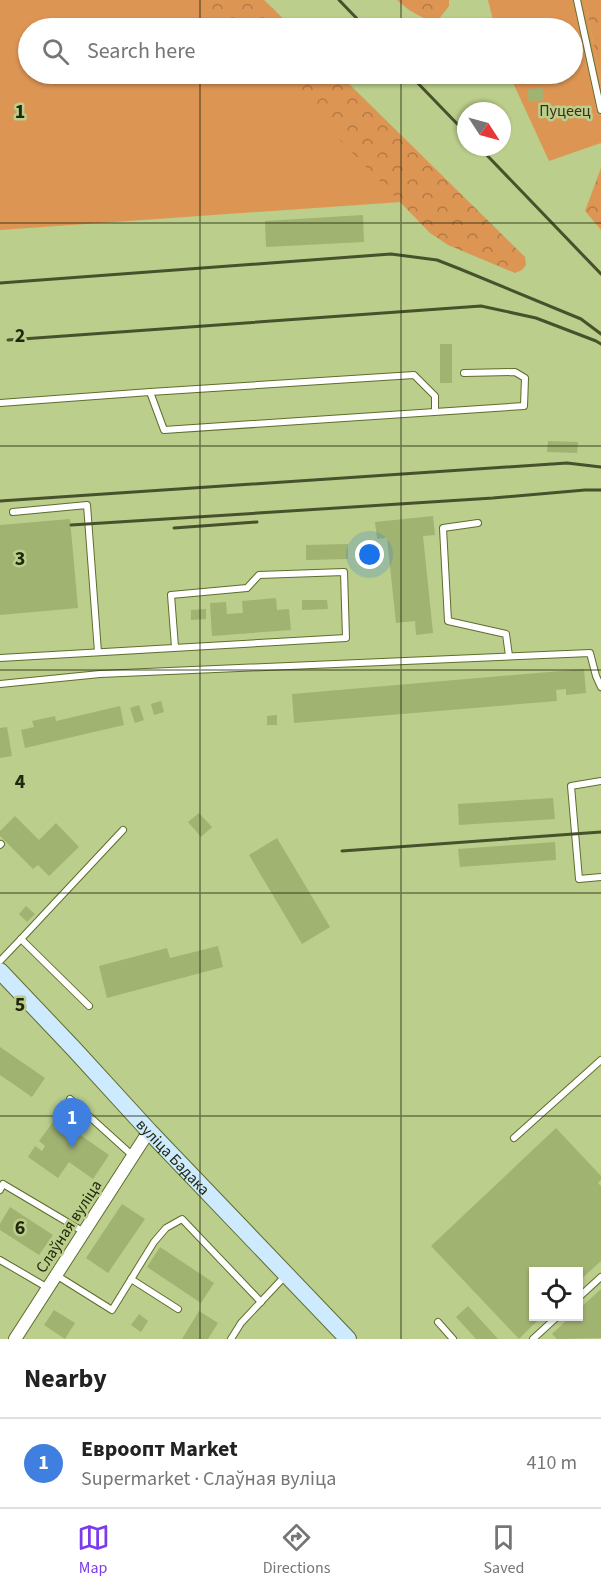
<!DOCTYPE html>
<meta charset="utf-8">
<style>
body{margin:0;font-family:"Source Sans 3",sans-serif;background:#f2f2f2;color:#222}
.controls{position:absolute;right:18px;bottom:18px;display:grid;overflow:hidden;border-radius:0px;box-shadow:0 2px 4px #0004}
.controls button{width:54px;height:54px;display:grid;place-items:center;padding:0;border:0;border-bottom:2px solid #e0e0e0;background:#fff;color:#222;font:30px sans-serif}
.compass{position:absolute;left:457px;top:102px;width:54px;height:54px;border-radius:50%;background:#fff;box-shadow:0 2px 4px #0004;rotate:126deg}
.you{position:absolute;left:370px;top:555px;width:21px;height:21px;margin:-15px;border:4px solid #fff;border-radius:50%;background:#1a73e8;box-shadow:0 0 0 9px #1a73e833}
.badge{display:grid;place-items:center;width:39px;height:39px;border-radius:50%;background:#7c3aed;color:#fff;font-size:20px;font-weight:700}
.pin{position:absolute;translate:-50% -50px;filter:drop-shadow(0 2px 3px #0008)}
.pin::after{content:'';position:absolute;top:32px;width:21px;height:18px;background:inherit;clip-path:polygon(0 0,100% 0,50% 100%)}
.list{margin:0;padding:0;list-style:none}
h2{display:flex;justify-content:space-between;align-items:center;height:78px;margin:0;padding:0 24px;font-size:26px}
h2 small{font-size:20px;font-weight:400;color:#767676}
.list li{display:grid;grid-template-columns:39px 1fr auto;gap:18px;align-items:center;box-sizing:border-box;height:90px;padding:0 24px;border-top:2px solid #e0e0e0}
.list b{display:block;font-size:22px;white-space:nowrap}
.list p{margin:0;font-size:20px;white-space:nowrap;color:#767676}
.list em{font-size:20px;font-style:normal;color:#767676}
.icon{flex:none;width:33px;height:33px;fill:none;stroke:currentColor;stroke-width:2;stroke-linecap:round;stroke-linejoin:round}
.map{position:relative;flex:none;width:601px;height:1339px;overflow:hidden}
.search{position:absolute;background:#fff;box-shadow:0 2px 4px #0004;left:18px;right:18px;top:18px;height:66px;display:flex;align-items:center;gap:15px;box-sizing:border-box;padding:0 21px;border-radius:33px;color:#767676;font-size:22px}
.sheet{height:168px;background:#fff}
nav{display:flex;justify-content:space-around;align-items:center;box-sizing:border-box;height:84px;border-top:2px solid #e0e0e0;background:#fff;font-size:16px;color:#767676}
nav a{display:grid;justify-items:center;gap:3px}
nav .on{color:#7c3aed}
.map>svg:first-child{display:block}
.green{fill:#dd9554}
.forest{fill:url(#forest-crowns)}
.building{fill:#a1b371}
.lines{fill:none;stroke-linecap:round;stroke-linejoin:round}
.service-casing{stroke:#5e6e2d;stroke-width:8}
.minor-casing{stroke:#5e6e2d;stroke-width:14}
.secondary-casing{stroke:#5e6e2d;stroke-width:18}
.service{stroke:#fff;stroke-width:6}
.minor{stroke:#fff;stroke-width:12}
.secondary{stroke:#ceeafe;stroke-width:16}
.rail{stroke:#47512c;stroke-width:3}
.grid{fill:none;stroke:#21280d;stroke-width:1.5;stroke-opacity:0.55}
.labels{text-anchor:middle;stroke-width:5;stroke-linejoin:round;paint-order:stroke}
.park-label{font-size:16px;fill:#402d1d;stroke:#bbce8b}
.street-label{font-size:16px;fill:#21280d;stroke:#bbce8b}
.grid-label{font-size:20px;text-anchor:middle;font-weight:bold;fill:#21280d;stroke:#bbce8b;stroke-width:5;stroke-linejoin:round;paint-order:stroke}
</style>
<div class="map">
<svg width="601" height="1339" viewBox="0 0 601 1339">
<defs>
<pattern id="forest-crowns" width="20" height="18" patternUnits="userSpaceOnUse" patternTransform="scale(1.5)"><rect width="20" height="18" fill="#dd9554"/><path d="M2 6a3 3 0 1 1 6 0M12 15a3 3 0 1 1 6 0" fill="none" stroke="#b37a44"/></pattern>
</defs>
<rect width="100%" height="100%" fill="#bbce8b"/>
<!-- green -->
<g class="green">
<path d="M0 0H208L235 28H28V74H278L401 202 0 230Z"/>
<path d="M488 0H585L601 84V143L549 161 509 74H572V28H495Z"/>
</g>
<!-- forest -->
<g class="forest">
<path d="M204 0H264L293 28H232Z"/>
<path d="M397 0H449V6L439 19 427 20 409 10Z"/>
<path d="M585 0H601V84Z"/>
<path d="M276 74H339L525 257 526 265 522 270 515 273 448 245 430 233Z"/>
<path d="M601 168V230L585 211Z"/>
</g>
<!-- building -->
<g class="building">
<path d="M542 87 544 100 529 102 527 90Z"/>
<path d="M363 215 364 242 266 247 265 221Z"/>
<rect x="440" y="344" width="12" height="39"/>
<path d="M548 441 578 442 577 453 547 452Z"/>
<path d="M433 516 435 535 423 536 433 633 416 635 415 621 396 623 387 538 377 539 375 522Z"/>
<path d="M70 519 78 608 0 615V525Z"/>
<path d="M348 544V559L306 560V545Z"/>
<path d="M276 598 277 610 289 609 291 630 212 636 210 603 226 602 227 614 243 613 242 601Z"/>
<path d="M302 600H327L328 609 302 610Z"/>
<path d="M206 609V619L191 620V610Z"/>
<path d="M584 669 586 693 566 695V689L556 690 557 701 294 723 292 694Z"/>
<path d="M161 701 164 712 154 715 151 704Z"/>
<path d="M139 705 144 720 135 723 130 708Z"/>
<path d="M120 706 124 725 25 748 21 730 34 727 32 721 55 716 56 721Z"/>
<path d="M277 715V725H267V716Z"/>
<path d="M7 727 12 756 0 758V728Z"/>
<path d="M553 798 555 819 459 825 458 804Z"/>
<path d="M199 813 212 827 201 837 188 822Z"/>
<path d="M15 816 39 840 56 823 79 847 49 876 38 865 33 869 0 836V831Z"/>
<path d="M277 838 330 927 302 944 249 855Z"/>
<path d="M555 842 556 860 460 867 458 849Z"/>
<path d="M26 906 35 914 27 922 19 914Z"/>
<path d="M218 946 223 967 107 998 99 966 167 948 170 958Z"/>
<path d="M0 1047 45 1078 32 1097 0 1075Z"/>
<path d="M56 1118 109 1155 93 1179 69 1162 58 1178 28 1157 35 1146 42 1151 45 1146 39 1141Z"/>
<path d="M556 1128 601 1176V1180L598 1183 601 1186V1261L578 1282V1272H534V1316H542L519 1339 431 1246Z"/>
<path d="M122 1204 145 1219 108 1273 86 1258Z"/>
<path d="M10 1207 53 1235 39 1255 0 1230V1224Z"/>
<path d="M160 1247 214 1283 201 1303 147 1267Z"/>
<path d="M601 1289V1338L557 1339 552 1334 571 1316H578V1310Z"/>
<path d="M468 1306 498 1339H476L456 1317Z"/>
<path d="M54 1310 75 1323 65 1339 44 1325Z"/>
<path d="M199 1311 218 1323 208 1339H182Z"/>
<path d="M139 1314 148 1321 141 1332 131 1325Z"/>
</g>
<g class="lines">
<!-- service casing -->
<g class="service-casing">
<g id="service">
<path d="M577 0 601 110"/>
<path d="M150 392 164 430 524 406 525 378 515 372 464 373"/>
<path d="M0 403 150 392 414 375 435 396V411"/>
<path d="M13 512 87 505 98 652"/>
<path d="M478 523 443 528 448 621 506 634 509 656"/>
<path d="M0 658 346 638 344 572 259 575 247 588 171 595 175 647"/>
<path d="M0 684 100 674 590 653 596 676 601 687"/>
<path d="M601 781 571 786 579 879 601 877"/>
<path d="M0 845 1 844"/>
<path d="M21 939 123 830"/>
<path d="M0 961 21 939 89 1006"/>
<path d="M70 1099 133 1156"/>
<path d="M514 1138 601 1060"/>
<path d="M0 1190 3 1184 84 1232"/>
<path d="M0 1260 48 1288"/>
<path d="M56 1275 112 1310 154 1242 166 1228 182 1219 261 1302"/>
<path d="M131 1279 178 1309"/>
<path d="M578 1298 601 1277"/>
<path d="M438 1322 453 1339"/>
<path d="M231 1339 241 1323 286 1275"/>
<path d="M533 1339 558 1316"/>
</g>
</g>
<!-- minor casing -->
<g class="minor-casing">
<path id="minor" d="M15 1339 149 1131"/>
</g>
<!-- secondary casing -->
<g class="secondary-casing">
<g id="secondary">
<path id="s1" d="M0 971 74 1049 149 1131 348 1339"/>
</g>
</g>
<!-- service -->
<use href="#service" class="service"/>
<!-- minor -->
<use href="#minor" class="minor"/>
<!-- secondary -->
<use href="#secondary" class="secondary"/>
<!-- rail -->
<g class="rail">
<path d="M339 0 366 28"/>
<path d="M409 74 466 133"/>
<path d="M479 147 601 274"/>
<path d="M0 283 391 254 437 260 460 269 581 319 601 334"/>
<path d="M8 340 481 306 536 318 596 341 601 344"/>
<path d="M0 501 567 463 601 467"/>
<path d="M71 525 493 498 585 490H601"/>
<path d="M174 528 257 522"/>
<path d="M342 851 601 832"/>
</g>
</g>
<!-- grid -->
<path class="grid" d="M200 0V28M401 0V28M200 74V1339M401 74V1339M0 223H601M0 446H601M0 670H601M0 893H601M0 1116H601"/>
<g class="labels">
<!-- park labels -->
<g class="park-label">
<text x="565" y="116">Пуцеец</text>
</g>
<!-- street labels -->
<g class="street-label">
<text dy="6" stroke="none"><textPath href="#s1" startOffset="254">вуліца Бадака</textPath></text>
<text transform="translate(68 1226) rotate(-57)" y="6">Слаўная вуліца</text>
</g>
</g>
<g class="grid-label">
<text x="20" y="118">1</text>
<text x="20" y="342">2</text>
<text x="20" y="565">3</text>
<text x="20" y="788">4</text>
<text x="20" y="1011">5</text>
<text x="20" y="1234">6</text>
</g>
</svg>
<div class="controls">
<button><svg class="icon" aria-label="locate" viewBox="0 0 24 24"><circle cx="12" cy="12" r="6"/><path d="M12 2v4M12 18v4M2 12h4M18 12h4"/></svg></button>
</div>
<svg class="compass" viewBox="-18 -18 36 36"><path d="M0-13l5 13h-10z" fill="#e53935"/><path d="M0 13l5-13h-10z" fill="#767676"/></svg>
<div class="you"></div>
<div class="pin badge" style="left:72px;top:1148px;background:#3f7fe0">1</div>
<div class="search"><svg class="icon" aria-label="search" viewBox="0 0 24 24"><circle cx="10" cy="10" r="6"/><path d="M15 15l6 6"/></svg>Search here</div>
</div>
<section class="sheet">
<h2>Nearby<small></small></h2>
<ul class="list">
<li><span class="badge" style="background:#3f7fe0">1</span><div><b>Евроопт Market</b><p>Supermarket · Слаўная вуліца</p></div><em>410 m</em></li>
</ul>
</section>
<nav>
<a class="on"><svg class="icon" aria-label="map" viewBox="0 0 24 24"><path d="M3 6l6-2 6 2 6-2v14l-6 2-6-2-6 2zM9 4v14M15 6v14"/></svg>Map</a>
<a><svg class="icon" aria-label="directions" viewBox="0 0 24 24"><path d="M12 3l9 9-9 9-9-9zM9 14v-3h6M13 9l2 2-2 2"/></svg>Directions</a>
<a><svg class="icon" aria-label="saved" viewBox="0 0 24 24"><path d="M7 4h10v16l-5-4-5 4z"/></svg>Saved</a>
</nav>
